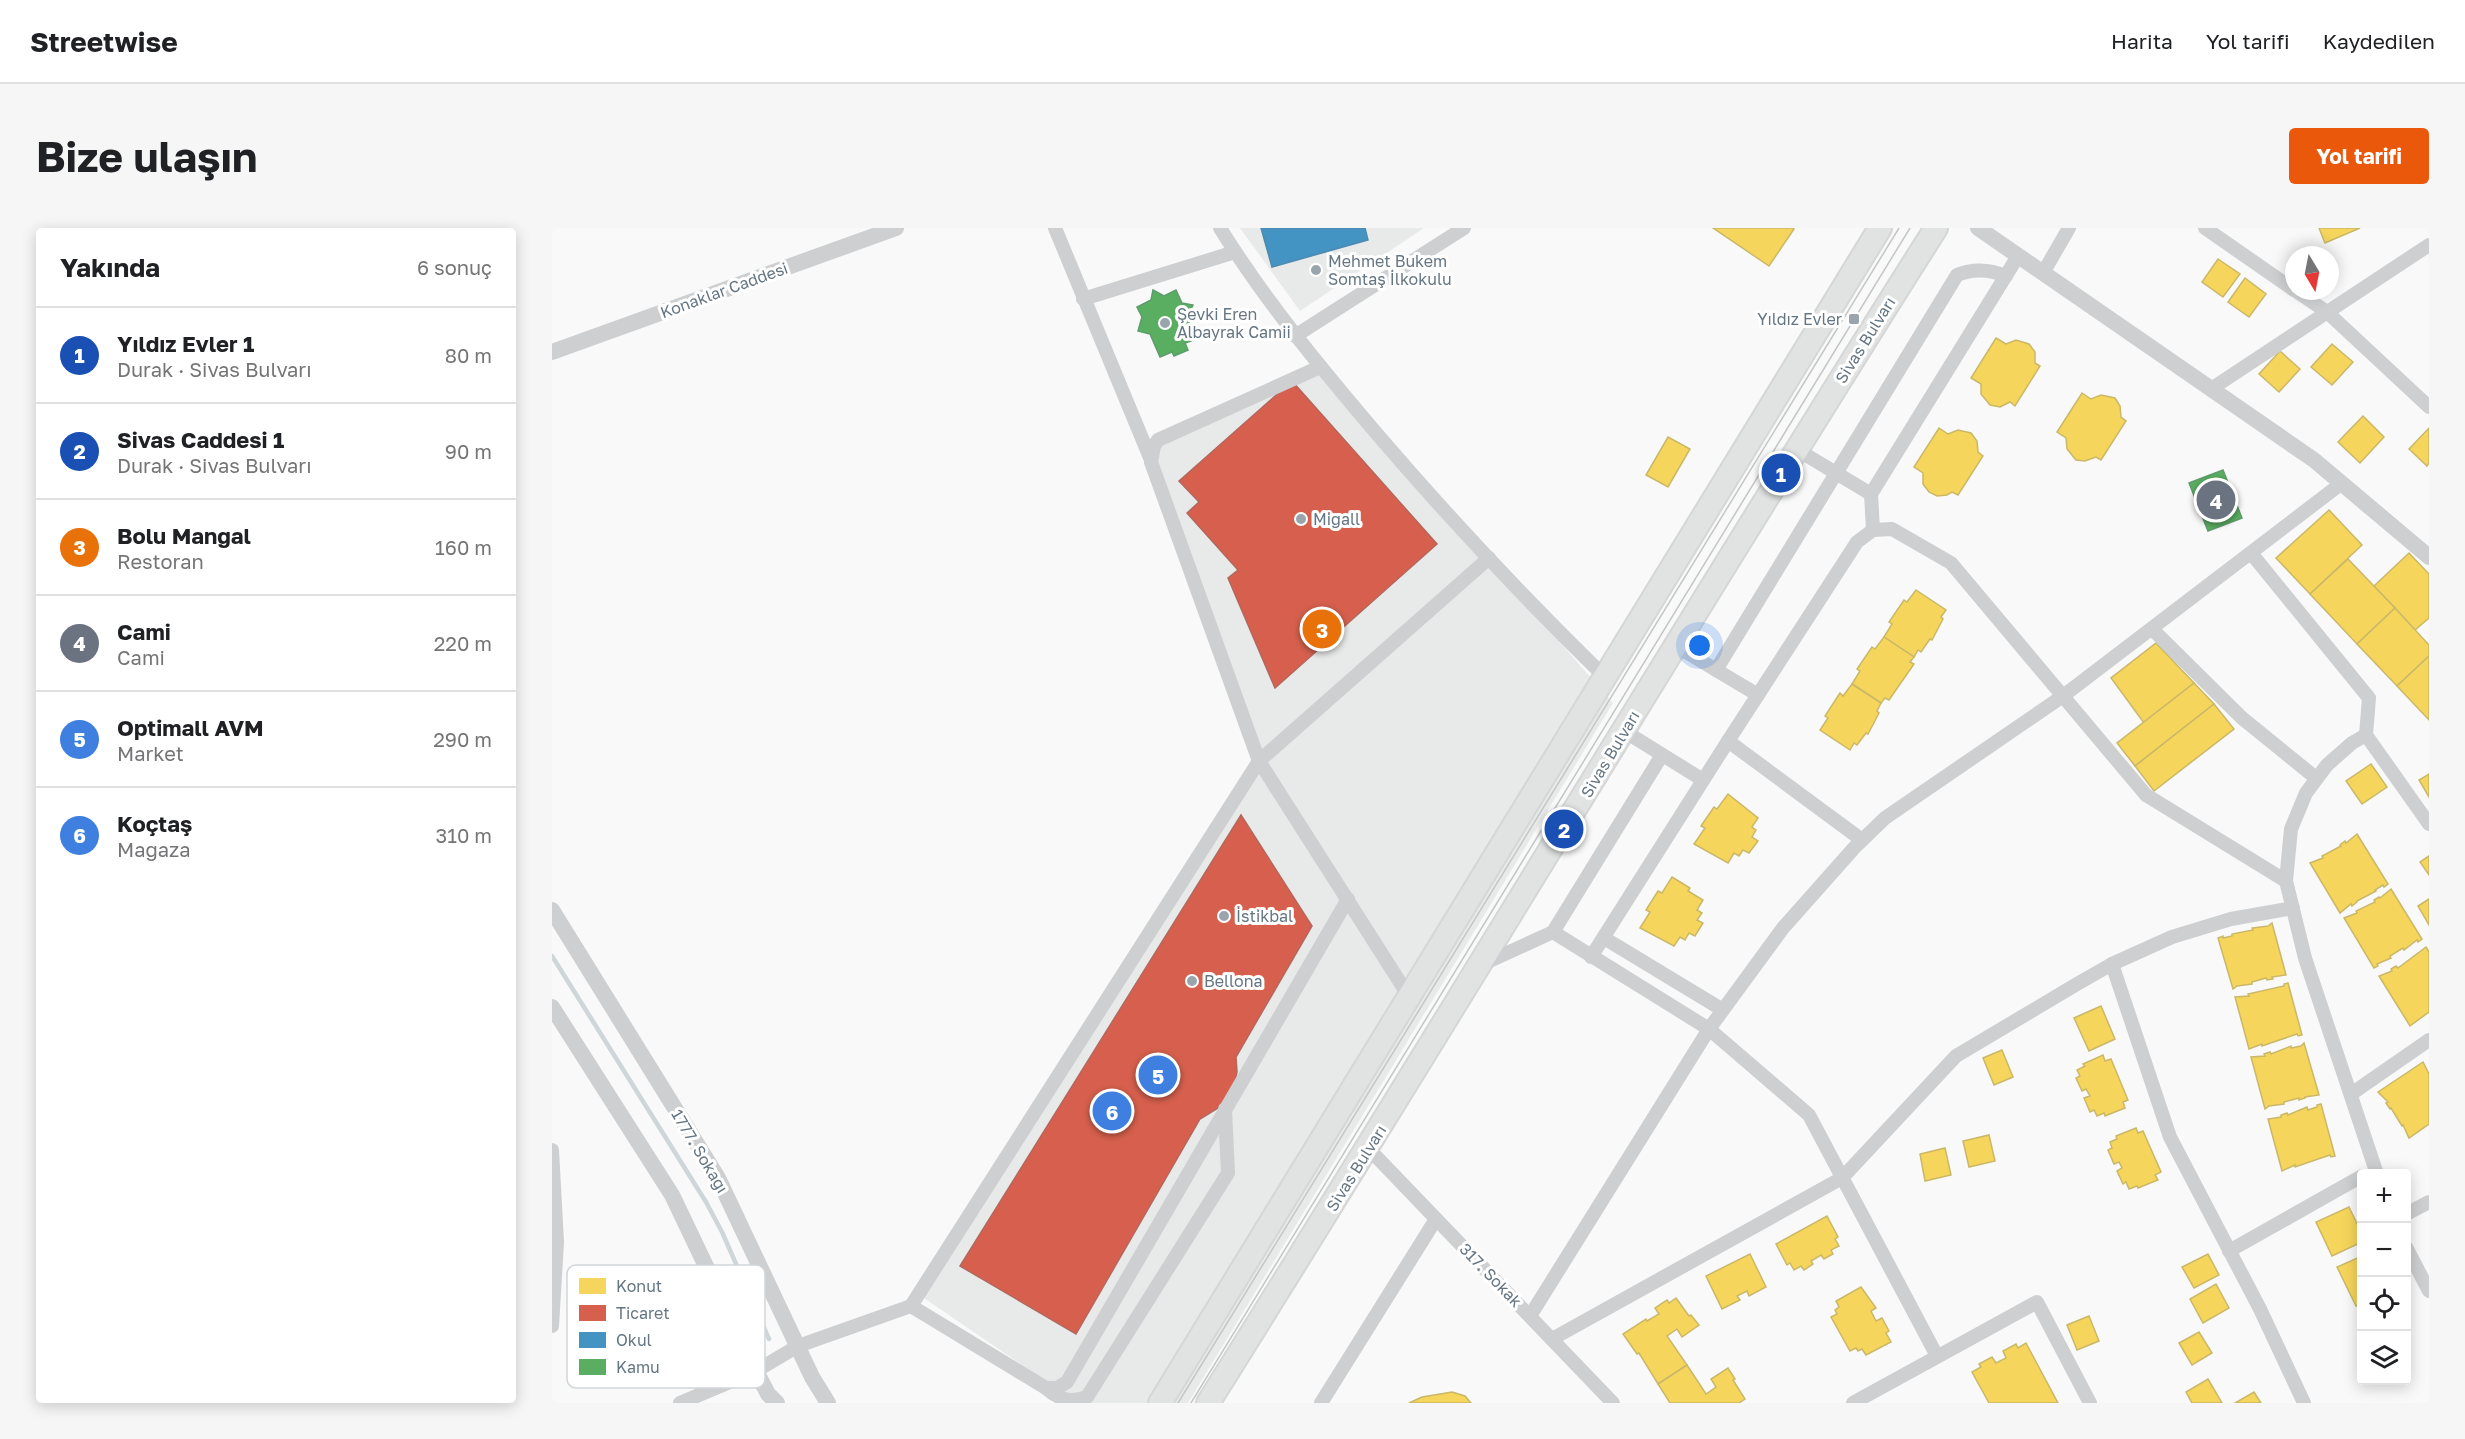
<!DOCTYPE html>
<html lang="tr">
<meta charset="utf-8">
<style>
body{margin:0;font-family:"Golos Text",sans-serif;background:#f6f6f6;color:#202124}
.controls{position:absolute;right:18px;bottom:18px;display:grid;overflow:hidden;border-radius:6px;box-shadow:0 3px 15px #0003}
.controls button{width:54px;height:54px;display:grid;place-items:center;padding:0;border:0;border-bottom:2px solid #e0e0e0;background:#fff;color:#202124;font:30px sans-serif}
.compass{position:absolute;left:1733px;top:18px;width:54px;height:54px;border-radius:50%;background:#fff;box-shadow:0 3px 15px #0003;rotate:170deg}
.you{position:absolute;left:1148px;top:418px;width:21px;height:21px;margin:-15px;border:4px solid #fff;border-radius:50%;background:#1a73e8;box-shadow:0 0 0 9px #1a73e833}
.badge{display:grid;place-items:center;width:39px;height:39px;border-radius:50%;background:#ea580c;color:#fff;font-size:20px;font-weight:700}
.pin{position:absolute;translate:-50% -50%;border:3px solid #fff;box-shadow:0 2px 6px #0006}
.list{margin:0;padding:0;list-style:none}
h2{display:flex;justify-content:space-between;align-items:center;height:78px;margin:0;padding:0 24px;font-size:26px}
h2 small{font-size:20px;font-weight:400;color:#757577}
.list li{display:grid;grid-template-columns:39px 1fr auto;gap:18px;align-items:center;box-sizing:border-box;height:96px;padding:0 24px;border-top:2px solid #e0e0e0}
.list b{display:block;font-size:22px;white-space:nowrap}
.list p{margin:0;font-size:20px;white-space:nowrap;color:#757577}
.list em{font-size:20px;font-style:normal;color:#757577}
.icon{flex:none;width:33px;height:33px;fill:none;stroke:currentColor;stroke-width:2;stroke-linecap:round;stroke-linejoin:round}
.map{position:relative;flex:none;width:1877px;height:1175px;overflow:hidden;border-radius:6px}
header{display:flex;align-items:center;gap:36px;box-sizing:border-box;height:84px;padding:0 30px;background:#fff;border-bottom:2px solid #e0e0e0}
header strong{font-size:28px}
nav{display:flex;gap:33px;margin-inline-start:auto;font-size:21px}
.intro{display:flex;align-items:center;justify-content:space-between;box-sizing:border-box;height:144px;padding:0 36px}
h1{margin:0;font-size:42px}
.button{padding:15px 27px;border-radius:6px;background:#ea580c;color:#fff;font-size:21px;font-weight:700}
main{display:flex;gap:36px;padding:0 36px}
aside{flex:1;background:#fff;border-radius:6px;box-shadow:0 3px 15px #0003}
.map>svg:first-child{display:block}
.built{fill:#e8e9e9}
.homes{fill:#f6d55c;stroke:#cab868;stroke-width:1.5}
.shops{fill:#d6604d;stroke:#b4675d;stroke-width:1.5}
.schools{fill:#4393c3;stroke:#4d8ab0;stroke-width:1.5}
.public{fill:#5aae61;stroke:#5d9d6b;stroke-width:1.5}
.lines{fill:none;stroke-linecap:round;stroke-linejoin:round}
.stream{stroke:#ced6d9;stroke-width:4.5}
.trunk-casing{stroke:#d5d6d6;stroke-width:26}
.minor{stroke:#cecfd0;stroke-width:14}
.tertiary{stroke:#cecfd0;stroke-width:16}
.trunk{stroke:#e1e2e2;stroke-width:22}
.tram{stroke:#c3c5c6;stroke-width:1.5}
.poi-dot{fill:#99a4ac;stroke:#fff;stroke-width:2}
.labels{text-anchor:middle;stroke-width:6;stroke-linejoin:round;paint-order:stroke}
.poi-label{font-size:16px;fill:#657683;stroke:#fff;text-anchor:start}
.street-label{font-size:16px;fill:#657683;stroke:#fff}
.key{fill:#fff;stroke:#d1d6da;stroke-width:1.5}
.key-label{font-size:16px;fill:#657683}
</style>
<header>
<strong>Streetwise</strong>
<nav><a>Harita</a><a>Yol tarifi</a><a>Kaydedilen</a></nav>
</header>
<div class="intro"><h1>Bize ulaşın</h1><a class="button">Yol tarifi</a></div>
<main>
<aside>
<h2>Yakında<small>6 sonuç</small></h2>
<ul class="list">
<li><span class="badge" style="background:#1a4fb4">1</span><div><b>Yıldız Evler 1</b><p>Durak · Sivas Bulvarı</p></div><em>80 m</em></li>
<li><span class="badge" style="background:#1a4fb4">2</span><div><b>Sivas Caddesi 1</b><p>Durak · Sivas Bulvarı</p></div><em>90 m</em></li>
<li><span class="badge" style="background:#e8710a">3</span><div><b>Bolu Mangal</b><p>Restoran</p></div><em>160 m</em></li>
<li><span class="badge" style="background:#6b7280">4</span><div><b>Cami</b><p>Cami</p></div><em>220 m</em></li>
<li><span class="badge" style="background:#3f7fe0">5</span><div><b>Optimall AVM</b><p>Market</p></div><em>290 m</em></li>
<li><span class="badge" style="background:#3f7fe0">6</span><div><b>Koçtaş</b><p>Mağaza</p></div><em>310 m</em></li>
</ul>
</aside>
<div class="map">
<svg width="1877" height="1175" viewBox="0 0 1877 1175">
<rect width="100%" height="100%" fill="#f9f9f9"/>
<!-- built -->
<g class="built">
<path d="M688 0H872L748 83Z"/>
<path d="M768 141 1061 475 636 1175H526L366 1066 704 536 595 216Z"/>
</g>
<!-- homes -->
<g class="homes">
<path d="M1161 0H1240L1242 1 1217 38Z"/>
<path d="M1767 0H1808L1773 15Z"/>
<path d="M1666 31 1688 46 1671 69 1650 54Z"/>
<path d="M1693 50 1714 66 1697 89 1676 74Z"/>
<path d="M1444 110 1454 116 1464 112 1477 116 1483 124V135L1488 138 1463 178 1458 174 1448 179 1438 177 1429 166V156L1419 150Z"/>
<path d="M1780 116 1801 134 1780 157 1759 139Z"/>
<path d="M1728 123 1748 141 1727 164 1707 146Z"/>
<path d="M1530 165 1539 171 1549 167 1563 170 1568 178 1569 189 1574 193 1549 232 1544 229 1533 233 1524 232 1515 221 1514 210 1505 204Z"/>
<path d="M1811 188 1832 209 1808 235 1786 214Z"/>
<path d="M1387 200 1396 206 1406 202 1419 205 1425 213 1426 224 1431 228 1406 267 1400 264 1395 267 1385 268 1377 264 1371 256V245L1362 239Z"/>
<path d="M1877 200V235L1875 238 1857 221Z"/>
<path d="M1116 209 1138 221 1116 259 1094 247Z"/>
<path d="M1777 282 1810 317 1758 366 1724 330Z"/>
<path d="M1857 325 1877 346V390L1863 402 1822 358Z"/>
<path d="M1796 331 1843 380 1805 416 1758 366Z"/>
<path d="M1364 362 1394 382 1389 389 1391 391 1380 412 1378 411 1369 424 1366 422 1362 429 1332 409 1340 396 1337 394 1352 372 1355 374Z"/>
<path d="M1843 380 1877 417V428L1845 458 1805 416Z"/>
<path d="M1332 409 1362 429 1358 434 1362 436 1337 472 1333 470 1329 475 1300 456 1308 443 1305 441 1320 419 1323 421Z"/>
<path d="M1604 415 1642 455 1592 495 1559 450Z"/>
<path d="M1877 428V492L1845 458Z"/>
<path d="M1642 455 1662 476 1583 538 1565 515Z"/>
<path d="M1300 456 1329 475 1325 483 1327 485 1316 506 1314 505 1305 517 1302 515 1298 522 1268 502 1276 490 1273 488 1288 465 1291 468Z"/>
<path d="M1662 476 1682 501 1602 563 1583 538Z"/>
<path d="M1819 536 1835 559 1810 576 1794 553Z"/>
<path d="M1877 546V569L1867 552Z"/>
<path d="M1176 566 1206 590 1200 599 1204 602 1200 609 1206 613 1197 625 1191 622 1187 628 1182 625 1176 635 1142 616 1153 600 1149 598 1162 579 1165 581Z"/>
<path d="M1805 606 1836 656 1832 659 1831 657 1823 662 1824 663 1805 673V674L1800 678 1799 676 1788 685 1758 635 1771 630 1770 628 1789 618 1788 617 1793 613 1794 615Z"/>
<path d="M1877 628V647L1868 634Z"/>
<path d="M1120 649 1138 660 1136 663 1151 672 1145 682 1150 685 1145 692 1151 695 1143 708 1137 705 1133 712 1128 709 1122 718 1088 700 1098 684 1094 682 1106 663 1110 665Z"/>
<path d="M1839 661 1870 711 1866 714 1865 712 1852 722 1851 720 1838 728 1839 730 1825 736 1826 738 1822 740 1792 690 1805 685 1804 683 1823 674 1822 672 1827 669 1828 670Z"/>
<path d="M1877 671V697L1866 678Z"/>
<path d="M1720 695 1734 747 1720 749 1721 751 1715 752 1714 750 1700 754V756L1685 758 1681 761 1666 710 1671 708V710L1680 708V706L1701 702 1700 700 1716 698Z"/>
<path d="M1874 719 1877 724V784L1858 798 1827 748 1840 743 1839 741 1844 738 1846 740Z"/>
<path d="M1736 755 1750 807 1746 808 1745 806 1710 818V816L1697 821 1683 769 1697 768 1696 766 1732 758V756Z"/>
<path d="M1549 778 1563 811 1537 823 1522 790Z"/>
<path d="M1752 815 1767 867 1753 869V870L1747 872V870L1732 874V876L1717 878 1713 881 1699 829 1713 828 1712 826 1718 824 1719 826 1739 818V820L1749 818Z"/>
<path d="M1450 822 1461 849 1442 857 1431 830Z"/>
<path d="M1551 827 1553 833 1559 831 1576 872 1571 874 1573 880 1553 888 1552 885 1545 888 1542 882 1538 884 1532 870 1538 868 1534 861 1530 863 1524 850 1528 848 1525 842 1533 838 1531 836Z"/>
<path d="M1871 834 1877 846V896L1857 910 1851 897 1850 898 1839 880 1838 881 1834 875 1836 874 1826 864Z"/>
<path d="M1769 876 1783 928 1779 929 1778 927 1743 939V937L1730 943 1716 891 1729 889V887L1735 885 1736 887 1755 879 1756 882 1765 879V877Z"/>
<path d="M1584 900 1586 905 1591 903 1609 944 1603 947 1606 952 1586 960 1585 958 1577 961 1574 954 1571 956 1565 943 1570 940 1567 934 1562 936 1556 922 1560 920 1558 914 1565 911 1564 908Z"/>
<path d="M1437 907 1443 933 1417 939 1411 913Z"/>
<path d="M1393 920 1399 947 1373 953 1368 926Z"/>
<path d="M1797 979 1810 1006V1014L1780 1028 1764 994Z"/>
<path d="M1275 988 1286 1009 1283 1011 1287 1018 1279 1022 1281 1026 1272 1031 1269 1027 1259 1033 1261 1036 1252 1042 1249 1038 1242 1042 1238 1035 1235 1037 1224 1016Z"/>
<path d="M1198 1026 1214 1059 1197 1068 1195 1063 1185 1068 1188 1072 1170 1081 1154 1048Z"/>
<path d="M1656 1026 1667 1047 1642 1060 1630 1039Z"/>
<path d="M1810 1028V1076L1804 1078 1785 1039Z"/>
<path d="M1664 1056 1677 1080 1651 1095 1638 1071Z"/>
<path d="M1309 1059 1324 1080 1319 1083 1324 1093 1330 1090 1337 1103 1334 1105 1339 1114 1314 1127 1310 1121 1306 1123 1304 1120 1298 1123 1279 1089 1285 1086 1283 1082 1287 1079 1284 1073Z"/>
<path d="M1124 1070 1137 1088 1139 1087 1147 1097 1130 1109 1125 1101 1115 1108 1135 1137 1106 1156 1087 1125 1085 1126 1071 1106 1094 1091 1095 1093 1107 1086 1103 1080 1115 1072 1117 1075Z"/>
<path d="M1537 1088 1547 1113 1525 1122 1515 1097Z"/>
<path d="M1647 1104 1660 1125 1640 1137 1627 1115Z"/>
<path d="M1474 1115 1506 1175H1437L1420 1144 1429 1139 1427 1136 1440 1129 1444 1135 1454 1130 1451 1123 1464 1116 1466 1120Z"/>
<path d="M1135 1137 1154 1166 1164 1159 1159 1151 1176 1140 1183 1151 1181 1152 1193 1171 1187 1175H1118L1106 1156Z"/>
<path d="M1656 1151 1670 1175H1640L1634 1164Z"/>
<path d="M900 1164 913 1168 919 1175H857L870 1169Z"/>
<path d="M1702 1164 1709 1175H1683Z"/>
</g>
<!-- shops -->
<g class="shops">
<path d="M740 153 885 316 723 460 676 350 686 342 635 285 647 274 627 253Z"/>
<path d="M689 587 760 698 684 829 685 844 682 858 671 877 648 891 524 1106 408 1038Z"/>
</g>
<!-- schools -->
<path class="schools" d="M709 0H813L816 12 720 39Z"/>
<!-- public -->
<g class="public">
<path d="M601 62 612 68 624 62 630 75 641 77 635 89 640 100 635 102 639 113 633 115 636 122 622 128 620 124 608 129 598 106 586 103 590 89 585 79 599 72Z"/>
<path d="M1671 242 1690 290 1656 303 1637 255Z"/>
</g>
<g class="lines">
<!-- stream -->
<path class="stream" d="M0 728 154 974 170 1004 217 1111"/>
<!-- trunk casing -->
<g class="trunk-casing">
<g id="trunk">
<path d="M608 1175 1328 0"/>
<path d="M656 1175C901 785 1137 389 1384 0"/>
</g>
</g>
<!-- minor -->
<g class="minor">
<path d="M503 0 599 232"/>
<path d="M668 0C714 74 769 140 825 206 897 290 973 371 1052 448"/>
<path d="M1653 0 1742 62"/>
<path d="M1491 45 1517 0"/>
<path d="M1744 63 1775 84 1877 179"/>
<path d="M531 71 683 24"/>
<path d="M743 108 912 0"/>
<path d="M768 139 606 212 602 218 599 234 707 533 858 770"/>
<path d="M1659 161 1877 17"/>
<path d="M1244 221 1319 266"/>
<path d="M1321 302 1319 266 1466 28"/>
<path d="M1699 325 1817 470 1814 507 1877 596"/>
<path d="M1600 401 1690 490 1764 550"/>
<path d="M1124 418 1206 467"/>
<path d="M1164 442 1405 47C1422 40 1437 41 1454 48"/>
<path d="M1072 503 1151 552"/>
<path d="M1814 507 1800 515 1775 537 1754 565 1739 601 1734 653 1753 730 1825 946"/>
<path d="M1176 513 1310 612"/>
<path d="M1001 704 1157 801 1257 887 1385 1128"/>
<path d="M1052 710 1171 782"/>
<path d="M1039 729 1176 513 1305 314 1321 302 1340 301 1399 335 1594 567 1734 653"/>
<path d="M931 736 1001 704 1110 527"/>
<path d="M1560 736 1618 909 1708 1081 1752 1175"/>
<path d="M1799 866 1877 812"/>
<path d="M816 920 1061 1175"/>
<path d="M0 922 5 1014 0 1098"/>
<path d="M1854 986 1877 974"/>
<path d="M1854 1019 1877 1063"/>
<path d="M1677 1023 1810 948"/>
<path d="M359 1078 494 1160H505L515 1154 796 671"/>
<path d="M978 1088 1157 801 1231 700 1302 620 1333 590 1511 468 1790 255"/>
<path d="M1000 1111 1290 950 1404 828 1525 756 1560 736 1620 709 1679 691 1741 680"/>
<path d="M494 1160C507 1172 520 1175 535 1169L676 945 673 881"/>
<path d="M128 1175 204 1143 246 1118 359 1078 707 533 937 330"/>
<path d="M769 1175 884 991"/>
<path d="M1301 1175 1485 1074 1538 1175"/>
</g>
<!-- tertiary -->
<g class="tertiary">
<path d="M1426 0 1762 232 1877 329"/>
<path d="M0 124 344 0"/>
<path d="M0 682 166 950 260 1149 276 1175"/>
<path d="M0 779 120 967 204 1143 216 1166 225 1175"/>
</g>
<!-- trunk -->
<use href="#trunk" class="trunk"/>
<!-- tram -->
<g class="tram">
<path d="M626 1175 1347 0"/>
<path d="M639 1175 1358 0"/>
</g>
</g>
<!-- markers -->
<g class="poi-dot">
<circle cx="764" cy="42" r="6"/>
<rect x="1296" y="85" width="12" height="12" rx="3"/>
<circle cx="613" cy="95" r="6"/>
<circle cx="749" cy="291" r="6"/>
<circle cx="672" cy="688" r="6"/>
<circle cx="640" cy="753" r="6"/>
</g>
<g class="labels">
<!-- poi labels -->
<g class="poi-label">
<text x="776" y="39">Mehmet Bukem<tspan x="776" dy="18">Somtaş İlkokulu</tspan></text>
<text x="625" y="92">Şevki Eren<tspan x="625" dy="18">Albayrak Camii</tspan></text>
<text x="1290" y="97" text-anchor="end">Yıldız Evler</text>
<text x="761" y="297">Migall</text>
<text x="684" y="694">İstikbal</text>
<text x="652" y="759">Bellona</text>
</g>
<!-- street labels -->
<g class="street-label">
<text transform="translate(172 62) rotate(-20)" y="6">Konaklar Caddesi</text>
<text transform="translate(1313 112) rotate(-58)" y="6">Sivas Bulvarı</text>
<text transform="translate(1058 526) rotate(-59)" y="6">Sivas Bulvarı</text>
<text transform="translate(148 923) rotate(59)" y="6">1777. Sokağı</text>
<text transform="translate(804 940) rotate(-58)" y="6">Sivas Bulvarı</text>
<text transform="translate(939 1047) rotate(46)" y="6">317. Sokak</text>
</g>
</g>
<!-- legend -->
<rect x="15" y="1037" width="198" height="123" rx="9" class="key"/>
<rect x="27" y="1050" width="27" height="16" fill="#f6d55c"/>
<rect x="27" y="1077" width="27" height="16" fill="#d6604d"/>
<rect x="27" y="1104" width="27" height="16" fill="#4393c3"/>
<rect x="27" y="1131" width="27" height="16" fill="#5aae61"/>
<g class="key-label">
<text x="64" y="1064">Konut</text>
<text x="64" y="1091">Ticaret</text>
<text x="64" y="1118">Okul</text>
<text x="64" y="1145">Kamu</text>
</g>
</svg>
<div class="controls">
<button>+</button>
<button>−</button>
<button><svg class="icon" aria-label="locate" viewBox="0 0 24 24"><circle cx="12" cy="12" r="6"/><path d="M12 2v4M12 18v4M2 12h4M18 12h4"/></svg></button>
<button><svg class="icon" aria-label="layers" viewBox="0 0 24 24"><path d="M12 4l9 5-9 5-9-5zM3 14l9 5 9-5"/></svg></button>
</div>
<svg class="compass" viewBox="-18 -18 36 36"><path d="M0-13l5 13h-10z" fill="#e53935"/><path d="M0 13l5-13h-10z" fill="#757577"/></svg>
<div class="you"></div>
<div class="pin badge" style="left:1229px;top:245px;background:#1a4fb4">1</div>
<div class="pin badge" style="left:1012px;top:601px;background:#1a4fb4">2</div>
<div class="pin badge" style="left:770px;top:401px;background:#e8710a">3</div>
<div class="pin badge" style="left:1664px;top:272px;background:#6b7280">4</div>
<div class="pin badge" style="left:606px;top:847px;background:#3f7fe0">5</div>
<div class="pin badge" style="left:560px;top:883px;background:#3f7fe0">6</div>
</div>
</main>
